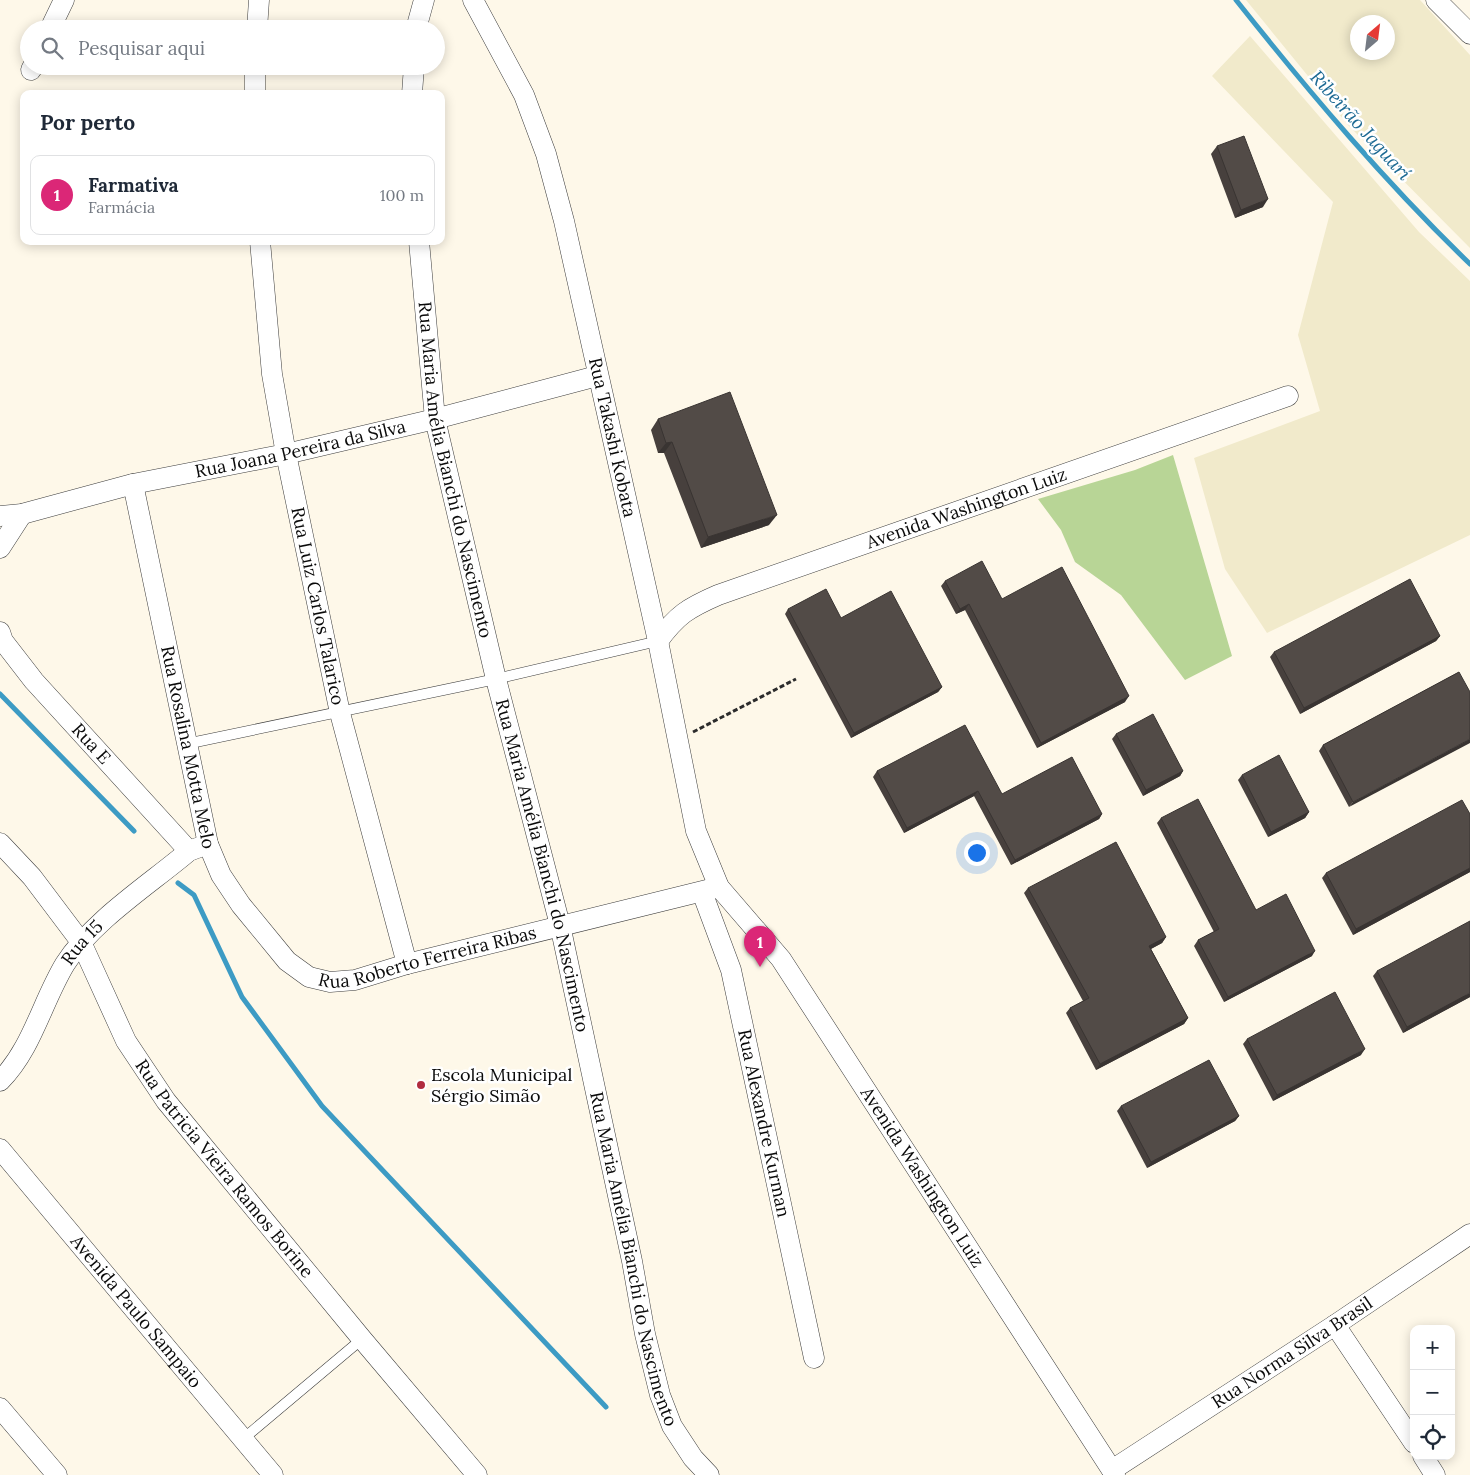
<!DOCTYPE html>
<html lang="pt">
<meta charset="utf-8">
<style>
body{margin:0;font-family:Lora,serif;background:#f2f2f3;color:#1f2937}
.controls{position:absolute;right:15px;bottom:15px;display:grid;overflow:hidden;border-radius:10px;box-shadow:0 2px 12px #0003}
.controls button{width:45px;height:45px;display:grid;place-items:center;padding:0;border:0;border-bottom:1px solid #e0e1e3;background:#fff;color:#1f2937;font:25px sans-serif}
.compass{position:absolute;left:1350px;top:15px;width:45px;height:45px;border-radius:50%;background:#fff;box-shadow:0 2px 12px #0003;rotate:28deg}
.you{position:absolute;left:976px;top:852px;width:18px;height:18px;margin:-12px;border:4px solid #fff;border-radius:50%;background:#1a73e8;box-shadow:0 0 0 8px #1a73e833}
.badge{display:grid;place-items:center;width:32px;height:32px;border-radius:50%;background:#db2777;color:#fff;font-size:16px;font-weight:700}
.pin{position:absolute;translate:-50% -41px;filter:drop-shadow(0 1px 2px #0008)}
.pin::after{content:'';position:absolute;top:26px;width:18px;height:15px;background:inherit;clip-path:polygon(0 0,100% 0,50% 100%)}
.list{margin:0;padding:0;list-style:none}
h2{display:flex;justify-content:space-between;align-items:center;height:65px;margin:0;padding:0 20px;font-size:21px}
h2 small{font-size:16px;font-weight:400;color:#747a83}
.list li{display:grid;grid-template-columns:32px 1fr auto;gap:15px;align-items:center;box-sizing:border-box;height:80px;margin:0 10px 10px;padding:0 10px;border:1px solid #e0e1e3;border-radius:10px}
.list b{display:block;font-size:19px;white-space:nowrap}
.list p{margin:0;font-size:16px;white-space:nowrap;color:#747a83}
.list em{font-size:16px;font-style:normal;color:#747a83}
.icon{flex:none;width:28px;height:28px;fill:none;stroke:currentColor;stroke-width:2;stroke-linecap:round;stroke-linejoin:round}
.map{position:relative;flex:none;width:1470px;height:1475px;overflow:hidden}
.search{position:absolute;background:#fff;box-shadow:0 2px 12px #0003;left:20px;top:20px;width:425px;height:55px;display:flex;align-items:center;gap:12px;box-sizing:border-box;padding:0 18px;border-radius:28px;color:#747a83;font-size:19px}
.panel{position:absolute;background:#fff;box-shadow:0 2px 12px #0003;left:20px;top:90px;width:425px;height:155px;border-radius:10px}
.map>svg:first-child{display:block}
.farmland{fill:#f1eacb;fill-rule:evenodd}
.forest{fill:#b8d596}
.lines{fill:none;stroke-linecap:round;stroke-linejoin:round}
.stream{stroke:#3d9bc4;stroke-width:5}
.lane-casing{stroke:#3d3d3d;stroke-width:11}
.street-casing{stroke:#3d3d3d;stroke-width:21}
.path{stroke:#2c2c2c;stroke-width:3;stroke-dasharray:5 2.5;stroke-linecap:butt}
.lane{stroke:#fff;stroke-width:10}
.street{stroke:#fff;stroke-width:20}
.wall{fill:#47403d}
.shaded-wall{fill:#393432}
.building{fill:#524b47;stroke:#393432}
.poi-dot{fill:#b12c3f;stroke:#fff;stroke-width:2}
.labels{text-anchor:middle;stroke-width:5;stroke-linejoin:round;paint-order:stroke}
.street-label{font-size:18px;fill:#0a0a0a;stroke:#fff}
.poi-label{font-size:18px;fill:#0a0a0a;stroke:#fff;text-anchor:start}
.water-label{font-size:19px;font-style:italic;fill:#1d6a93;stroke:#fff}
</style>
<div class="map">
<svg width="1470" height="1475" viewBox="0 0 1470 1475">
<rect width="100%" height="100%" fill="#fef8e9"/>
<!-- farmland -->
<g class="farmland">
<path d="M1246 0H1420L1470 55V248L1348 125ZM1358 22H1388V52H1358Z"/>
<path d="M1250 36 1419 232 1470 281V535L1267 633 1225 569 1194 458 1320 411 1298 335 1333 202 1212 76Z"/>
</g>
<!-- forest -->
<path class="forest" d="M1173 455 1232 656 1185 680 1121 595 1075 562 1061 530 1038 499 1135 470Z"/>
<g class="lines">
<!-- stream -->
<g class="stream">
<path d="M1236 0C1309 92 1385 182 1470 264"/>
<path d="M0 694 134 831"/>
<path d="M178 883 194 895 242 997 322 1106 606 1407"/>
</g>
<!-- lane casing -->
<g class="lane-casing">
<g id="lane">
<path d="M186 744 496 679 658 641"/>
<path d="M243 1439 362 1339"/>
</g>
</g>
<!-- street casing -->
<g class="street-casing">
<g id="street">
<path id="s1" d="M473 0 524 95 546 154 564 221 658 641 696 831 719 887 781 959 1115 1475"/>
<path d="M1436 0 1470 34"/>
<path d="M50 29 64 0"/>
<path d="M257 29 259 0"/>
<path d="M416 29 424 0"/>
<path d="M31 70 33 66"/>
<path d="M255 94V66"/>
<path d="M412 94 414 66"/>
<path id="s2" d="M260 241 272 374 286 454 340 713 407 964"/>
<path id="s3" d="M419 241 435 419 496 679 560 925 632 1261 645 1334 660 1395 672 1426 693 1458 709 1475"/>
<path id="s4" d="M133 484 208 844 221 875 241 905 287 961 309 977 330 982 355 980 407 964 719 887"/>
<path id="s5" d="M0 516 22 514 133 484 286 454 435 419 597 376"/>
<path d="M0 548 22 514"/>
<path id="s6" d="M0 632 3 641 34 681 189 851"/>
<path id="s7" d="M658 641C677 615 688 608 718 595L1288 396"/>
<path id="s8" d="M0 843 32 877 81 942 126 1041 166 1101 362 1339 477 1475"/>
<path id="s9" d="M702 892 731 970 814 1358"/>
<path id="s10" d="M0 1081C32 1049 42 1002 65 964 92 921 150 884 189 851L208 844"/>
<path id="s11" d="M0 1149 273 1475"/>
<path d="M1335 1325 1414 1443"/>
<path d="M0 1408 57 1475"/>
<path d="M1423 1456 1435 1475"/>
<path id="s12" d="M1112 1470 1335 1325 1470 1234"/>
</g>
</g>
<!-- path -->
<path class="path" d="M693 732 796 679"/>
<!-- lane -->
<use href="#lane" class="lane"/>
<!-- street -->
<use href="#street" class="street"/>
</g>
<!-- wall -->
<g class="wall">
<path d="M1217 146 1263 207 1235 218 1211 154Z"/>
<path d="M658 419 769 525 701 548 664 453H658L651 430Z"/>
<path d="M945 581 1002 599 1125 702 1037 748 965 610 956 614 941 586Z"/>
<path d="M788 609 841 618 942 687 938 692 851 738 785 614Z"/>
<path d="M1440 636 1436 641 1300 714 1270 657 1274 652Z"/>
<path d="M1459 672 1349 807 1319 751 1323 745Z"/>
<path d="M1116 734 1183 771 1180 776 1143 796 1112 739Z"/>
<path d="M877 771 1002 794 1102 814 1099 819 1011 865 974 796 904 833 873 777Z"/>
<path d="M1242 775 1309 812 1305 818 1268 837 1238 780Z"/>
<path d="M1470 814V872L1353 935 1322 878 1326 873Z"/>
<path d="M1161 818 1256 910 1312 956 1224 1002 1194 946 1198 940 1214 932 1157 823Z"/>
<path d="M1028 888 1166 937 1162 943 1151 949 1188 1018 1184 1024 1096 1070 1066 1013 1070 1008 1083 1001 1024 893Z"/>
<path d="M1377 971 1470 997 1403 1033 1373 976Z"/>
<path d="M1247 1039 1361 1055 1273 1101 1243 1044Z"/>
<path d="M1121 1106 1239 1116 1235 1121 1147 1168 1117 1111Z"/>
</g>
<!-- shaded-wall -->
<g class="shaded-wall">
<path d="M1268 199 1263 207 1235 218 1241 210Z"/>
<path d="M672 442 664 453H658L666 443Z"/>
<path d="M777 515 769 525 701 548 708 537Z"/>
<path d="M969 604 965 610 956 614 960 609Z"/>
<path d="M1440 636 1436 641 1300 714 1304 708Z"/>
<path d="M942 687 938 692 851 738 854 733Z"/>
<path d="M1129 696 1125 702 1037 748 1041 743Z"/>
<path d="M1470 739V743L1349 807 1353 802Z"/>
<path d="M1183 771 1180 776 1143 796 1146 790Z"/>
<path d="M978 791 974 796 904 833 907 828Z"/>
<path d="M1309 812 1305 818 1268 837 1271 832Z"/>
<path d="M1102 814 1099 819 1011 865 1015 860Z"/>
<path d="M1470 868V872L1353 935 1356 929Z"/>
<path d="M1166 937 1162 943 1145 952 1149 946Z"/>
<path d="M1315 951 1312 956 1224 1002 1228 997Z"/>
<path d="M1470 993V997L1403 1033 1407 1027Z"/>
<path d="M1188 1018 1184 1024 1096 1070 1100 1064Z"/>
<path d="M1365 1049 1361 1055 1273 1101 1277 1095Z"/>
<path d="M1239 1116 1235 1121 1147 1168 1151 1162Z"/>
</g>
<!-- building -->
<g class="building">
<path d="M1244 136 1268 199 1241 210 1217 146Z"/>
<path d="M730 392 777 515 708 537 672 442 666 443 658 419Z"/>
<path d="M982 561 1002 599 1062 567 1129 696 1041 743 969 604 960 609 945 581Z"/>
<path d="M1410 579 1440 636 1304 708 1274 652Z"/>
<path d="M826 589 841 618 891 591 942 687 854 733 788 609Z"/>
<path d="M1459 672 1470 692V739L1353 802 1323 745Z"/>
<path d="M1153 714 1183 771 1146 790 1116 734Z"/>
<path d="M965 725 1002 794 1072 757 1102 814 1015 860 978 791 907 828 877 771Z"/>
<path d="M1279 755 1309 812 1271 832 1242 775Z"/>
<path d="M1198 799 1256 910 1286 894 1315 951 1228 997 1198 940 1219 929 1161 818Z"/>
<path d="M1462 800 1470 814V868L1356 929 1326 873Z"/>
<path d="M1116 842 1166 937 1149 946 1188 1018 1100 1064 1070 1008 1089 998 1028 888Z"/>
<path d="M1470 921V993L1407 1027 1377 971Z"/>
<path d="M1335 992 1365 1049 1277 1095 1247 1039Z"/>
<path d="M1209 1060 1239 1116 1151 1162 1121 1106Z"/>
</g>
<!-- markers -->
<circle class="poi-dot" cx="421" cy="1085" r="5"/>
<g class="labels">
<!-- street labels -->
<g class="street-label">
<text dy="6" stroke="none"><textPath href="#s1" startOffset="462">Rua Takashi Kobata</textPath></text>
<text dy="6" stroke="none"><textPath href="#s5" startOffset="308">Rua Joana Pereira da Silva</textPath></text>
<text dy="6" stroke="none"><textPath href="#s3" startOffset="232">Rua Maria Amélia Bianchi do Nascimento</textPath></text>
<text dy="6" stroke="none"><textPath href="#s7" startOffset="340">Avenida Washington Luiz</textPath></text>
<text dy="6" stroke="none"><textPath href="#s2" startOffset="370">Rua Luiz Carlos Talarico</textPath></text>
<text dy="6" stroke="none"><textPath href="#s6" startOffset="145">Rua E</textPath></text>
<text dy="6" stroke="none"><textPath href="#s4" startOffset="269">Rua Rosalina Motta Melo</textPath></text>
<text dy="6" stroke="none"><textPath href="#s3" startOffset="638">Rua Maria Amélia Bianchi do Nascimento</textPath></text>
<text dy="6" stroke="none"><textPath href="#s10" startOffset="162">Rua 15</textPath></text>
<text dy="6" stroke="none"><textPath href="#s4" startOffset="659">Rua Roberto Ferreira Ribas</textPath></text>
<text dy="6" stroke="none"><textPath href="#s9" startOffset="240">Rua Alexandre Kurman</textPath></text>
<text dy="6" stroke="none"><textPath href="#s8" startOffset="398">Rua Patricia Vieira Ramos Borine</textPath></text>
<text dy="6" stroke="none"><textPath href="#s1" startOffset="1280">Avenida Washington Luiz</textPath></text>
<text dy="6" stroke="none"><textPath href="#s3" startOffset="1042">Rua Maria Amélia Bianchi do Nascimento</textPath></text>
<text dy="6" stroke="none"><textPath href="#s11" startOffset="212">Avenida Paulo Sampaio</textPath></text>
<text dy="6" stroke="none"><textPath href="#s12" startOffset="215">Rua Norma Silva Brasil</textPath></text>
</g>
<!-- poi labels -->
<g class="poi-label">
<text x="431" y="1081">Escola Municipal<tspan x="431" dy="21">Sérgio Simão</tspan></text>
</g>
<!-- water labels -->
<g class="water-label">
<text transform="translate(1361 125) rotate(48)" y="7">Ribeirão Jaguarí</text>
</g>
</g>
</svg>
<div class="controls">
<button>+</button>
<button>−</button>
<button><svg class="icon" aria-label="locate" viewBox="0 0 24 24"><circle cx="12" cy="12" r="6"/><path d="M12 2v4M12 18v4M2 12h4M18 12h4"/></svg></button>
</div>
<svg class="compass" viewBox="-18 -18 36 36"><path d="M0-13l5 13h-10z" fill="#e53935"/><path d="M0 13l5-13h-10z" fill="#747a83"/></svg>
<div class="you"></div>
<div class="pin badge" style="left:760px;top:967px">1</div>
<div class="search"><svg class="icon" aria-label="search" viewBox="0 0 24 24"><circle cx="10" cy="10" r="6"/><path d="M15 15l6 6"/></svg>Pesquisar aqui</div>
<section class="panel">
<h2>Por perto<small></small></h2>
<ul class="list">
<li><span class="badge">1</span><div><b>Farmativa</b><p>Farmácia</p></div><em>100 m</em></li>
</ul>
</section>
</div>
